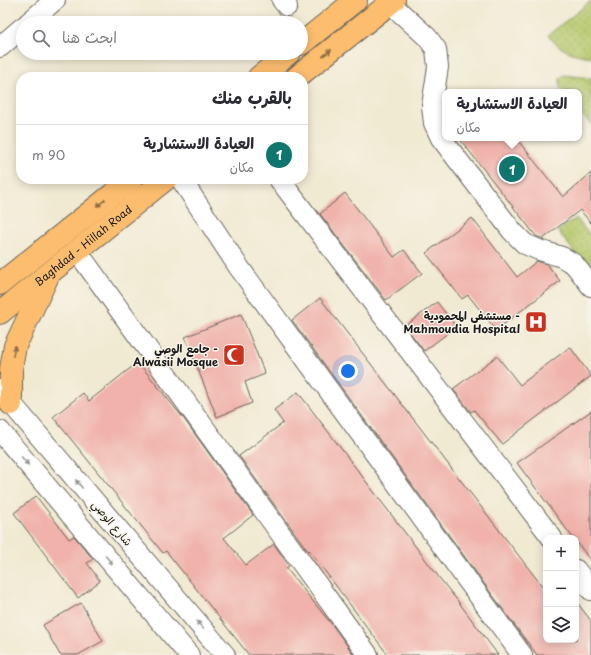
<!DOCTYPE html>
<html lang="ar">
<meta charset="utf-8">
<style>
body{margin:0;font-family:"Playpen Sans","Playpen Sans Arabic",sans-serif;background:#f2f2f3;color:#2b2b33;direction:rtl}
.controls{position:absolute;right:12px;bottom:12px;display:grid;overflow:hidden;border-radius:8px;box-shadow:0 2px 10px #0003}
.controls button{width:36px;height:36px;display:grid;place-items:center;padding:0;border:0;border-bottom:1px solid #e1e1e2;background:#fff;color:#2b2b33;font:20px sans-serif}
.you{position:absolute;left:348px;top:371px;width:14px;height:14px;margin:-10px;border:3px solid #fff;border-radius:50%;background:#1a73e8;box-shadow:0 0 0 6px #1a73e833}
.badge{display:grid;place-items:center;width:26px;height:26px;border-radius:50%;background:#0f766e;color:#fff;font-size:13px;font-weight:700}
.pin{position:absolute;translate:-50% -50%;border:2px solid #fff;box-shadow:0 1px 4px #0006}
.popup{position:absolute;left:442px;top:89px;width:140px;height:52px;box-sizing:border-box;display:grid;place-content:center;border-radius:8px;background:#fff;filter:drop-shadow(0 1px 3px #0005);font-size:13px;white-space:nowrap;color:#7c7c81}
.popup b{font-size:15px;color:#2b2b33}
.popup::after{content:'';position:absolute;left:50%;top:100%;margin-left:-8px;border:8px solid transparent;border-top-color:#fff}
.list{margin:0;padding:0;list-style:none}
h2{display:flex;justify-content:space-between;align-items:center;height:52px;margin:0;padding:0 16px;font-size:17px}
h2 small{font-size:13px;font-weight:400;color:#7c7c81}
.list li{display:grid;grid-template-columns:26px 1fr auto;gap:12px;align-items:center;box-sizing:border-box;height:60px;padding:0 16px;border-top:1px solid #e1e1e2}
.list b{display:block;font-size:15px;white-space:nowrap}
.list p{margin:0;font-size:13px;white-space:nowrap;color:#7c7c81}
.list em{font-size:13px;font-style:normal;color:#7c7c81}
.icon{flex:none;width:22px;height:22px;fill:none;stroke:currentColor;stroke-width:2;stroke-linecap:round;stroke-linejoin:round}
.map{position:relative;flex:none;width:591px;height:655px;overflow:hidden;direction:ltr}
.search{position:absolute;background:#fff;box-shadow:0 2px 10px #0003;left:16px;top:16px;width:292px;height:44px;display:flex;align-items:center;gap:10px;box-sizing:border-box;padding:0 14px;border-radius:22px;color:#7c7c81;font-size:15px}
.panel{position:absolute;background:#fff;box-shadow:0 2px 10px #0003;left:16px;top:72px;width:292px;height:112px;border-radius:16px;direction:rtl}
.map>svg:first-child{display:block}
.grass{fill:url(#grass-dots);stroke:#687244}
.building{fill:#f0b2ab}
.lines{fill:none;stroke-linecap:round;stroke-linejoin:round}
.minor-casing{stroke:#67645c;stroke-width:22}
.major-casing{stroke:#67645c;stroke-width:24}
.minor{stroke:#fff;stroke-width:20}
.major{stroke:#fcbd6e;stroke-width:22}
.oneway{fill:#8c6c45}
.oneway2{fill:#999}
.labels{text-anchor:middle;stroke-width:3;stroke-linejoin:round;paint-order:stroke}
.street-label{font-size:11px;fill:#1c1c1c;stroke:#f7f3e8}
.poi-label{font-size:11px;font-weight:bold;fill:#1c1c1c;stroke:#f7f3e8;text-anchor:end}
</style>
<div class="map">
<svg width="591" height="655" viewBox="0 0 591 655">
<defs>
<pattern id="grass-dots" width="8" height="8" patternUnits="userSpaceOnUse"><rect width="8" height="8" fill="#b5c86b"/><path d="M2 2h.1M6 6h.1" fill="none" stroke="#9bab5c" stroke-width="1.8" stroke-linecap="round"/></pattern>
</defs>
<rect width="100%" height="100%" fill="#f7f3e8"/>
<filter id="ink" filterUnits="userSpaceOnUse"><feTurbulence type="fractalNoise" baseFrequency=".025" numOctaves="2"/><feDisplacementMap in="SourceGraphic" scale="8" xChannelSelector="R" yChannelSelector="G"/><feConvolveMatrix kernelMatrix="1 2 1 2 8 2 1 2 1" color-interpolation-filters="sRGB"/></filter>
<filter id="wash" filterUnits="userSpaceOnUse"><feTurbulence type="fractalNoise" baseFrequency=".012" numOctaves="4" result="noise"/><feDisplacementMap in="SourceGraphic" scale="16" xChannelSelector="R" yChannelSelector="G"/><feGaussianBlur stdDeviation="0.9" result="paint"/><feColorMatrix in="noise" values="0 0 0 0 0 0 0 0 0 0 0 0 0 0 0 0 0 1.4 0 .05"/><feComposite in="paint" operator="in"/></filter>
<g filter="url(#wash)">
<rect width="100%" height="100%" fill="#f1ead3"/>
<!-- grass -->
<g class="grass">
<path d="M591 1V57C571 54 561 51 548 35Z"/>
<path d="M564 75 591 78V125L579 111V92H564L560 88V78Z"/>
<path d="M576 218 589 234 591 232V274L558 231Z"/>
</g>
<g id="blocks">
<!-- building -->
<g class="building">
<path d="M459 138H516L563 197 591 173V223L580 210 543 239 536 236Z"/>
<path d="M345 193 394 257 404 250 422 273 386 300 320 214Z"/>
<path d="M472 218 517 277 537 261 547 264 560 281 496 330 468 295 462 299 426 253Z"/>
<path d="M320 298 546 591V640H576V601L591 621V655H537L513 623 292 320Z"/>
<path d="M437 302 456 327 424 351 405 326Z"/>
<path d="M241 314 265 374 245 382 252 403 217 417 185 337Z"/>
<path d="M570 347 591 376 502 444 474 410 471 412 453 389 497 356 520 385Z"/>
<path d="M138 362 184 419 253 515 224 538 246 565 274 544 289 566 286 568 333 626 354 655H249L166 551 163 553 53 417 83 393 89 401Z"/>
<path d="M298 392 441 580 457 600 498 655H388L309 550 308 551 239 456 283 423 274 410Z"/>
<path d="M591 411V561L576 541V538H573L517 463Z"/>
<path d="M36 496 69 539 74 536 93 559 87 563 100 581 78 598 14 513Z"/>
<path d="M81 603 103 641 78 655H60L43 625Z"/>
</g>
</g>
</g>
<g filter="url(#ink)">
<use href="#blocks" fill-opacity="0" stroke="#67645c" stroke-width="1"/>
<g class="lines">
<!-- minor casing -->
<g class="minor-casing">
<g id="minor">
<path d="M282 0 287 6"/>
<path d="M390 3 427 37 436 49 438 67 432 106 434 123 441 138 512 231 525 244 539 250 562 257 574 264 591 286"/>
<path d="M28 23 55 0"/>
<path d="M0 47 23 27"/>
<path d="M181 179 238 266 522 655"/>
<path d="M279 179 552 538"/>
<path d="M77 251 368 655"/>
<path d="M0 390 225 655"/>
<path d="M0 431 189 655"/>
<path d="M576 570 591 590"/>
</g>
</g>
<!-- major casing -->
<g class="major-casing">
<g id="major">
<path d="M301 44 356 0"/>
<path d="M259 77 289 53"/>
<path d="M297 77 394 0"/>
<path d="M0 284 132 179"/>
<path id="s1" d="M0 313 166 179"/>
<path d="M11 404V369L15 346 47 278"/>
</g>
</g>
<!-- minor -->
<use href="#minor" class="minor"/>
<!-- major -->
<use href="#major" class="major"/>
</g>
<!-- one-way arrows -->
<defs><path id="oneway-solid" d="M-6-.8H1V-3.2L6.5 0L1 3.2V.8H-6Z"/></defs>
<g class="oneway">
<use href="#oneway-solid" transform="translate(327 53) rotate(-38)"/>
<use href="#oneway-solid" transform="translate(101 203) rotate(141)"/>
<use href="#oneway-solid" transform="translate(14 351) rotate(-78)"/>
</g>
<g class="oneway2">
<use href="#oneway-solid" transform="translate(25 461) rotate(50)"/>
<use href="#oneway-solid" transform="translate(79 484) rotate(-130)"/>
<use href="#oneway-solid" transform="translate(109 560) rotate(50)"/>
<use href="#oneway-solid" transform="translate(200 625) rotate(-130)"/>
</g>
</g>
<!-- icons -->
<defs>
<g id="hospital-square" transform="scale(1.15)"><rect x="-9" y="-9" width="18" height="18" rx="4" fill="#c8321e" stroke="#f7f3e8"/><path d="M-5-5h3v3.5h4V-5h3V5h-3V1.5h-4V5h-3Z" fill="#fff"/></g>
<g id="mosque-square" transform="scale(1.15)"><rect x="-9" y="-9" width="18" height="18" rx="4" fill="#c8321e" stroke="#f7f3e8"/><path d="M3.5-4.9A6 6 0 1 0 3.5 4.9A5 5 0 1 1 3.5-4.9Z" fill="#fff"/></g>
</defs>
<g fill-rule="evenodd">
<use href="#hospital-square" x="536" y="322"/>
<use href="#mosque-square" x="234" y="355"/>
</g>
<g class="labels">
<!-- street labels -->
<g class="street-label">
<text dy="4" stroke="none"><textPath href="#s1" startOffset="107">Baghdad - Hillah Road</textPath></text>
<text transform="translate(112 523) rotate(50)" y="4">شارع الوصي</text>
</g>
<!-- poi labels -->
<g class="poi-label">
<text x="520" y="320">مستشفى المحمودية -<tspan x="520" dy="13">Mahmoudia Hospital</tspan></text>
<text x="218" y="353">جامع الوصي -<tspan x="218" dy="13">Alwasii Mosque</tspan></text>
</g>
</g>
</svg>
<div class="controls">
<button>+</button>
<button>−</button>
<button><svg class="icon" aria-label="layers" viewBox="0 0 24 24"><path d="M12 4l9 5-9 5-9-5zM3 14l9 5 9-5"/></svg></button>
</div>
<div class="you"></div>
<div class="pin badge" style="left:512px;top:169px">1</div>
<div class="popup"><b>العيادة الاستشارية</b>مكان</div>
<div class="search"><svg class="icon" aria-label="search" viewBox="0 0 24 24"><circle cx="10" cy="10" r="6"/><path d="M15 15l6 6"/></svg>ابحث هنا</div>
<section class="panel">
<h2>بالقرب منك<small></small></h2>
<ul class="list">
<li><span class="badge">1</span><div><b>العيادة الاستشارية</b><p>مكان</p></div><em>90 m</em></li>
</ul>
</section>
</div>
